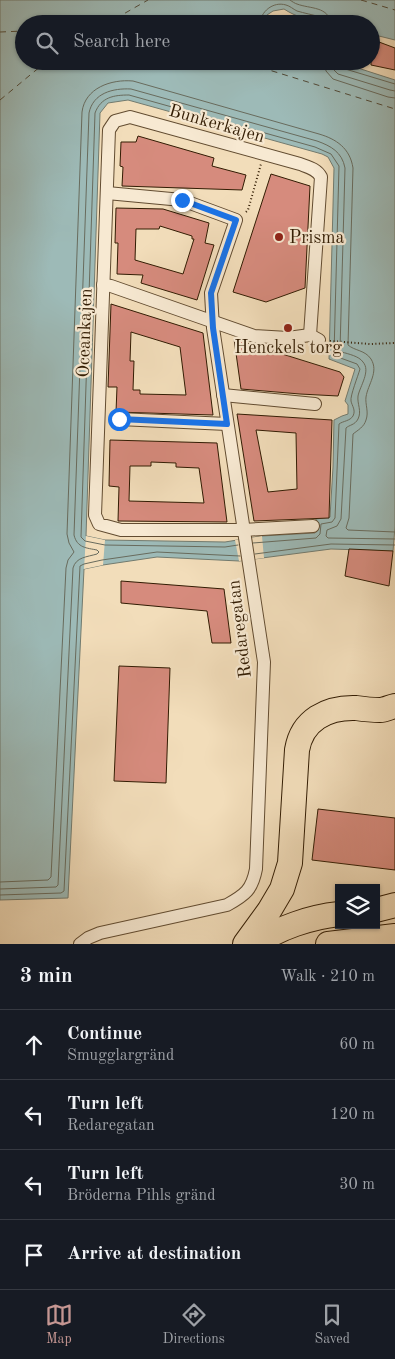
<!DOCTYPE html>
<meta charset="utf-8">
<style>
body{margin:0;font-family:"Old Standard TT",serif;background:#242831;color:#f1f3f6}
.controls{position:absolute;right:15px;bottom:15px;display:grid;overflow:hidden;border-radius:0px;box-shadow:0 1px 4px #0004}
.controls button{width:45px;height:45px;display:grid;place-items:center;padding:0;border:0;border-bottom:1px solid #363941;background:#171b24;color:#f1f3f6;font:25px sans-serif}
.stop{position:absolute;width:15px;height:15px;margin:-11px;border:4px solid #1a73e8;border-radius:50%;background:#fff}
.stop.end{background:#1a73e8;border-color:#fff;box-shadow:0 1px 5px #0008}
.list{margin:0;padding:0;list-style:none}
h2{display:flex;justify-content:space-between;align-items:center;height:65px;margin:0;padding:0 20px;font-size:21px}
h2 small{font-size:16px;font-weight:400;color:#9ea1a6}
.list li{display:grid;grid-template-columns:32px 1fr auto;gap:15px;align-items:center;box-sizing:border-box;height:70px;padding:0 20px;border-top:1px solid #363941}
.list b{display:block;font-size:19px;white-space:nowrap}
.list p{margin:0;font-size:16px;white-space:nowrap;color:#9ea1a6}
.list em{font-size:16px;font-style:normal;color:#9ea1a6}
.icon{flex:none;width:28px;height:28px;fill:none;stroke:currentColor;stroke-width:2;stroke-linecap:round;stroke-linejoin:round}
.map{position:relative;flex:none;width:395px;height:944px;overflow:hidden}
.search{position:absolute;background:#171b24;box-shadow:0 1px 4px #0004;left:15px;right:15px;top:15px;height:55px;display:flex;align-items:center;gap:12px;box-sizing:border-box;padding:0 18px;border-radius:28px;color:#9ea1a6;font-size:19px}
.sheet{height:345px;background:#171b24}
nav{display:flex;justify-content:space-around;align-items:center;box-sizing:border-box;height:70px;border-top:1px solid #363941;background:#171b24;font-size:14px;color:#9ea1a6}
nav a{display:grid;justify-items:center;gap:2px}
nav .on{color:#c59692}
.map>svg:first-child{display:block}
.water{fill:#9dbab7;stroke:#727b6f;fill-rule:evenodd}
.pier{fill:#f2ddba}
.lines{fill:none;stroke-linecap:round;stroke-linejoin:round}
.shore{stroke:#686b5d;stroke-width:1}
.ferry{stroke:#524b39;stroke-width:1;stroke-dasharray:6 5;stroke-linecap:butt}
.building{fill:#d68b7d;stroke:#321c03;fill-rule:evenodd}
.street-casing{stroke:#624c31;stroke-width:14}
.highway-casing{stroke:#321c03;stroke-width:26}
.path{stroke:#321c03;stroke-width:2;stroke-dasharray:1 2.5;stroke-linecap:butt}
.street{stroke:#f7e9d2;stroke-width:12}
.highway{stroke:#f2ddba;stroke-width:24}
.route{stroke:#1a73e8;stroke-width:6}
.poi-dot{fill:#8f2418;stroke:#f7e9d2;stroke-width:2}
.labels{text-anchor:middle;stroke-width:4.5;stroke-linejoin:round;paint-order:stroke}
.street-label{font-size:18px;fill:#321c03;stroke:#f7e9d2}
.poi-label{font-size:18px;fill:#321c03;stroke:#f7e9d2;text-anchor:start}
</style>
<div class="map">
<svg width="395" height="944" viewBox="0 0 395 944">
<rect width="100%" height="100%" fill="#f2ddba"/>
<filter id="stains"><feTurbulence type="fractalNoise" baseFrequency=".004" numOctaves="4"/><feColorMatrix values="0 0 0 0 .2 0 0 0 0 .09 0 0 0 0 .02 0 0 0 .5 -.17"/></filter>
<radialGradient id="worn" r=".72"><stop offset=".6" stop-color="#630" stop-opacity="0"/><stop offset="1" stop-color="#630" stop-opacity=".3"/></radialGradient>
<!-- water -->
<path class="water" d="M0 0H395V40L371 34V24C342 24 310 26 284 9L273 11 267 15 265 24H24V61H336L395 80V527L393 551 331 549 239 561 157 557 103 565 84 569 68 898 0 900ZM128 100 322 154 328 157 334 168 329 359 355 369 345 401 348 405V414L342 416 334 420 333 467 330 517 316 519 315 533 262 536 225 542 105 540 86 536 100 113 108 103Z"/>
<!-- pier -->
<g class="pier">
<path d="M86 536 105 540 103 565 84 569Z"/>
<path d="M262 536 264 558 239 561 235 540Z"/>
</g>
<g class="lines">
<!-- shore -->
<g class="shore">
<path d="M290 0C291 1 296 4 297 4 310 9 329 6 331 24"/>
<path d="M260 24C260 12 273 1 286 5 290 6 293 9 297 11 304 13 313 15 321 17L324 19V24"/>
<path d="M324 61 326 71 333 79 388 97 395 98"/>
<path d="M332 61 333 69 338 74 390 90 395 91"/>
<path d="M338 61 339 66 342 68 395 84"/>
<path d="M238 545 225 547 105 545 85 541 81 537 95 113C101 97 114 95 129 95L315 147 331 154 339 166 334 354 335 356 357 364 360 369C358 376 350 396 351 401 352 406 356 410 353 416 350 421 343 421 339 424L335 518 332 522 321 524 320 534 316 538 253 543"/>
<path d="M255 554 331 544 395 545"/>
<path d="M0 882 48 880 51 877 66 568 68 560 74 552 69 543 67 534 82 112C85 88 111 79 133 81L319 134C336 139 350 148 353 168L348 345C355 351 365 350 371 359 379 372 368 384 366 397 365 404 369 412 366 420 364 427 358 430 353 434L349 518 346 528 348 530 395 532"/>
<path d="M0 889 56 887 58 885 73 568C76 557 87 557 97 554L99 552 97 550C87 548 77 548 74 535L89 113C93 93 113 88 131 89L317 141C331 146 342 152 345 168L340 350 342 352C348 354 359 356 363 362 371 371 360 386 358 396 357 404 362 411 358 419 355 425 349 425 346 428L341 519 337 526 327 530 326 536 328 538 395 539"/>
<path d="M0 895 61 893 64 891 80 566 84 564 102 560 157 552 240 556"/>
</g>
<!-- ferry -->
<g class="ferry">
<path d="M361 0 395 10"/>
<path d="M106 24 148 0"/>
<path d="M0 32 24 31"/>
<path d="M240 61 395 109"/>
<path d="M0 100 47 61"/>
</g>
</g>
<!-- building -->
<g class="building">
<path d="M371 39 395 48V70L371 65Z"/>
<path d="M138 136 214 158 212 166 246 175 242 190 122 186 123 167 120 166 121 142H136Z"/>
<path d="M271 174 310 186 305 288 266 302 233 292Z"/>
<path d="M116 208 163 209 209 223 205 243 214 245 197 300 141 283 143 275 117 274 118 243H115ZM160 226 192 236V239H194L183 274 135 260 136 229H159Z"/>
<path d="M111 304 203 333 213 415 116 412 117 387H108ZM131 332 180 347 186 395 140 394V390H133L134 361H130Z"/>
<path d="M234 339 340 372 344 377 338 396 300 394 241 389Z"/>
<path d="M237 414 332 420 329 518 254 521ZM256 430 296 433 297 489 268 492Z"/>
<path d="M110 440 217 443 227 522 118 521 119 487 109 486ZM151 462 176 463V467L199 468 204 503 129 501 130 466H151Z"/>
<path d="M349 549 393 551 389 586 345 576Z"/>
<path d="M121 581 224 589 231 643H212L207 611 121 603Z"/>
<path d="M119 666 170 668 166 783 114 781Z"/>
<path d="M318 809 395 818V870L312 860Z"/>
</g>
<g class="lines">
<!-- street casing -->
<g class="street-casing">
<g id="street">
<path d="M103 285 111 286 254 336 288 338 310 335"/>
<path d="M223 395 315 404"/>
<path d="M119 419 227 424"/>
<path d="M313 526 243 530H121L99 524 95 515 109 130 115 121 130 117 300 164C308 167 317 169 321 177L310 335 319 340"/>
<path d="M80 944 88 938 100 933 227 905C245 895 252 890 256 869L264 662 213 328 211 293 236 220 182 200 107 193"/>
</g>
</g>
<!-- highway casing -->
<g class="highway-casing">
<g id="highway">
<path d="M376 910 395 905"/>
<path d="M245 944 269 911 282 889 290 863 297 750C302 720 327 707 356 708 363 709 372 710 380 710 385 710 390 707 395 706"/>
<path d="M255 944C279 928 310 917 339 914"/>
<path d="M328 944 395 936"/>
</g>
</g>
<!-- path -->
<g class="path">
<path d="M246 212 248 210 261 164"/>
<path d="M330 341 370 344 395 343"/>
</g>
<!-- street -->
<use href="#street" class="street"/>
<!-- highway -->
<use href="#highway" class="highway"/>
</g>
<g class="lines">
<!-- route -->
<path class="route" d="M119 419 227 424 213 328 211 293 236 220 182 200"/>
</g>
<!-- markers -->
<g class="poi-dot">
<circle cx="279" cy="237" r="5"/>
<circle cx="288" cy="328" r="5"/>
</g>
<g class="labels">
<!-- street labels -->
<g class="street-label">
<text transform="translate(217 123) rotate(16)" y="6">Bunkerkajen</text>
<text transform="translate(84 333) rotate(-88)" y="6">Oceankajen</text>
<text transform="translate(239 629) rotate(-97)" y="6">Redaregatan</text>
</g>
<!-- poi labels -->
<g class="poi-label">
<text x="289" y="243">Prisma</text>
<text x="288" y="353" text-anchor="middle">Henckels torg</text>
</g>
</g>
<rect width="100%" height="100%" filter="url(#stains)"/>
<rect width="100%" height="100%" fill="url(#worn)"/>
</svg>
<div class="controls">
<button><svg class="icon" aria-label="layers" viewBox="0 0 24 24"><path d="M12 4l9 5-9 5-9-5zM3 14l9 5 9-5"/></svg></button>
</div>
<div class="stop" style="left:119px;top:419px"></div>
<div class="stop end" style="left:182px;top:200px"></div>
<div class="search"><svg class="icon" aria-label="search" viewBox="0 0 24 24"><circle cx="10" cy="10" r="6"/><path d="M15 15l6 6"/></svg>Search here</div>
</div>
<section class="sheet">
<h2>3 min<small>Walk · 210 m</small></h2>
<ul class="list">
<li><svg class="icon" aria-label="ahead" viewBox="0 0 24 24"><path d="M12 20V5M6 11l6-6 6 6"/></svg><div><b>Continue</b><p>Smugglargränd</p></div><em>60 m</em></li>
<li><svg class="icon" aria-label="left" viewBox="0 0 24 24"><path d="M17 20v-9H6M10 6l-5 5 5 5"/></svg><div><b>Turn left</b><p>Redaregatan</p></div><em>120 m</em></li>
<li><svg class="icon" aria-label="left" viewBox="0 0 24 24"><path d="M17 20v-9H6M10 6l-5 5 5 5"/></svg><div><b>Turn left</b><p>Bröderna Pihls gränd</p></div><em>30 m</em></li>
<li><svg class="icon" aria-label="arrive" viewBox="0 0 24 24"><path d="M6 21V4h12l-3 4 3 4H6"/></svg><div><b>Arrive at destination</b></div></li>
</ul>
</section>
<nav>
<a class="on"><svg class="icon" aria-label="map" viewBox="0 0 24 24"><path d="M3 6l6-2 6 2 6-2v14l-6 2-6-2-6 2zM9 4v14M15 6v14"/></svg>Map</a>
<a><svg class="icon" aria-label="directions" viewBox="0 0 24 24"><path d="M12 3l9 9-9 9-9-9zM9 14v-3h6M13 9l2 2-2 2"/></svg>Directions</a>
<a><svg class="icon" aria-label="saved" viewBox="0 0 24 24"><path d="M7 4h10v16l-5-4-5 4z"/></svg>Saved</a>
</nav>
